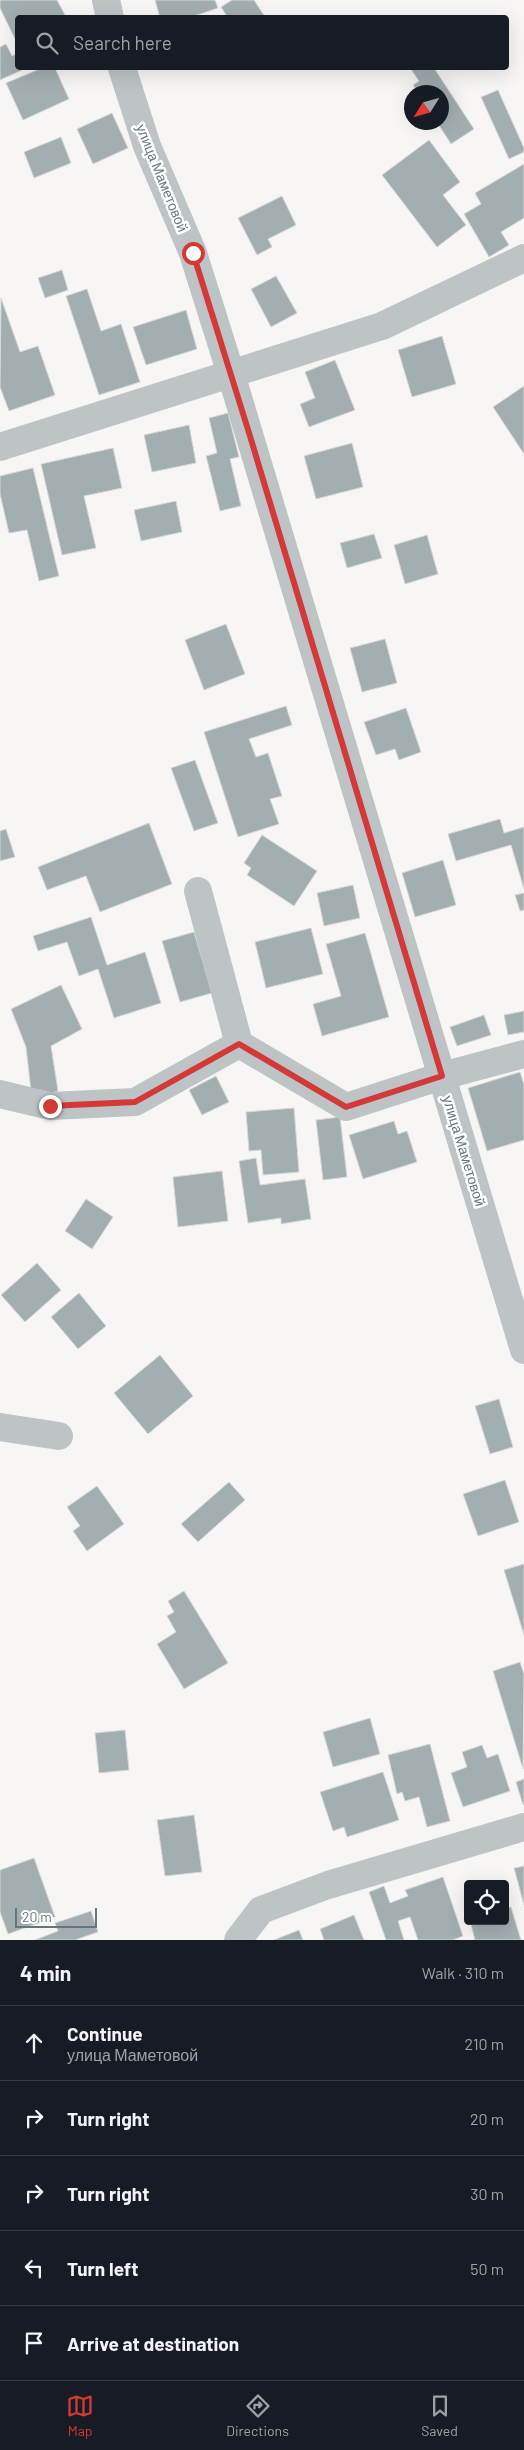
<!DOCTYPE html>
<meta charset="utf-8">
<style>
body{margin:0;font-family:Barlow,sans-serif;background:#242831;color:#f1f3f6}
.controls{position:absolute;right:15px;bottom:15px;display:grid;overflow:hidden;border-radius:5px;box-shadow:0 5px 20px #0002}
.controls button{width:45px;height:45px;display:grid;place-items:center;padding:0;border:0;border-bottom:1px solid #363941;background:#171b24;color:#f1f3f6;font:25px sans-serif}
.compass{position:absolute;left:404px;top:85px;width:45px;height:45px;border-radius:50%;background:#171b24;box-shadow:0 5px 20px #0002;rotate:233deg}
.scale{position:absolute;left:15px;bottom:12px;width:82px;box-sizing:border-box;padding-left:5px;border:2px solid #64777c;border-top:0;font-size:14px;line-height:18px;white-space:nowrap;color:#64777c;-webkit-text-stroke:4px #fff;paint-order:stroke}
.stop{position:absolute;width:15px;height:15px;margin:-11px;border:4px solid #d33937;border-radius:50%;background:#fff}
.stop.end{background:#d33937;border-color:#fff;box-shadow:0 1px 5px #0008}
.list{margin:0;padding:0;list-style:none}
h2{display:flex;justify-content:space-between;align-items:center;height:65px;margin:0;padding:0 20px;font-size:21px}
h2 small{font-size:16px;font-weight:400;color:#9ea1a6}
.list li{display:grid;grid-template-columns:32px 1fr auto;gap:15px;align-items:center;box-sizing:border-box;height:75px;padding:0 20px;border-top:1px solid #363941}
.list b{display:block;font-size:19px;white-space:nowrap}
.list p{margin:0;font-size:16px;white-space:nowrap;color:#9ea1a6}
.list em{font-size:16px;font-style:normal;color:#9ea1a6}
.icon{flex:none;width:28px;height:28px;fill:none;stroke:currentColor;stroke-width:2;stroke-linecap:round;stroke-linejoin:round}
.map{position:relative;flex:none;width:524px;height:1940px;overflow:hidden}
.search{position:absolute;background:#171b24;box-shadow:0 5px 20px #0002;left:15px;right:15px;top:15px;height:55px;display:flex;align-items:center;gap:12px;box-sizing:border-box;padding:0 18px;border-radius:5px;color:#9ea1a6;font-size:19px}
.sheet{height:440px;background:#171b24}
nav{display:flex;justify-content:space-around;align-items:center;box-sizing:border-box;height:70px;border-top:1px solid #363941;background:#171b24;font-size:14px;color:#9ea1a6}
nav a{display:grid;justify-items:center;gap:2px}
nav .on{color:#d33937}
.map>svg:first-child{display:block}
.building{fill:#a3aeb0;stroke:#d8d8d6}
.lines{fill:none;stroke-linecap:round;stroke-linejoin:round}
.minor{stroke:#bec3c5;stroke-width:28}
.route{stroke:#d33937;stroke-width:6}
.labels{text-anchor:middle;stroke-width:5;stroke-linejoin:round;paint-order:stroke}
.street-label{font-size:14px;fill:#64777c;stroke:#fff}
</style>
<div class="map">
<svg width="524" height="1940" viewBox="0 0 524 1940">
<rect width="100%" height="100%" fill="#f7f6f4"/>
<!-- building -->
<g class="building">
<path d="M0 0H57L65 15 59 18H18V37L15 39 0 8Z"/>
<path d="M155 0H215L218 8 188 18H160Z"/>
<path d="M232 0H254L265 17 228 18 221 7Z"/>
<path d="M6 44 12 56 18 53V68H27L0 80V47Z"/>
<path d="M42 68H55L69 99 23 120 6 83Z"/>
<path d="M410 68H434L474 129 451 144 437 122H442V92H418L413 85 419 81Z"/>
<path d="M498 90 524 148V152L509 159 481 97Z"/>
<path d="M112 113 128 148 93 164 77 129Z"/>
<path d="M61 137 71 163 34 178 24 152Z"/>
<path d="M429 140 460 182 443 195 466 225 437 247 382 175Z"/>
<path d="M524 164V218L501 232 509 245 489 257 464 214 481 204 475 193Z"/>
<path d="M282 196 296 225 268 239 272 247 257 255 238 218Z"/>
<path d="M62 270 68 290 45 298 38 278Z"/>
<path d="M276 276 297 313 271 327 251 289Z"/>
<path d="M87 289 101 331 121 324 140 382 99 395 66 296Z"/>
<path d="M1 298 20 352 38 346 55 395 9 411 0 387Z"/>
<path d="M186 310 197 349 146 365 133 327Z"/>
<path d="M442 336 456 384 412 397 398 350Z"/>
<path d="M335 360 355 410 309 427 300 404 315 398 305 372Z"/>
<path d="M524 386V454L493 407Z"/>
<path d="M228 413 239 457 230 459 241 506 220 511 206 456 217 453 209 418Z"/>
<path d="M189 425 196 463 152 472 144 435Z"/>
<path d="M352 443 363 487 316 499 304 456Z"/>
<path d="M113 448 122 488 84 496 96 548 62 555 41 464Z"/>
<path d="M33 468 59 576 39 581 27 530 9 533 0 494V476Z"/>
<path d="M176 501 182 532 141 541 134 510Z"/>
<path d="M374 534 382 558 347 568 340 543Z"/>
<path d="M427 535 438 574 405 584 394 545Z"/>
<path d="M226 624 245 674 204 690 185 640Z"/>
<path d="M385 639 397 683 362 692 350 648Z"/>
<path d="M286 706 292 725 249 739 256 757 268 753 282 796 270 799 279 824 238 837 204 732Z"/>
<path d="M406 708 421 752 399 760 395 749 376 755 364 722Z"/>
<path d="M195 760 218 823 194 831 171 768Z"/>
<path d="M500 819 504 833 524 827V889L511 845 456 861 448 834Z"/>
<path d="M149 823 172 884 100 912 86 876 47 890 38 867Z"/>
<path d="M6 829 15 857 0 861V831Z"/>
<path d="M262 835 317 871 294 906 247 875 251 868 244 863Z"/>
<path d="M443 860 456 905 415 917 402 873Z"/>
<path d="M353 885 360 918 324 926 317 893Z"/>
<path d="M524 893V910L520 911 515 895Z"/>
<path d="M91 917 107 965 145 952 161 1003 114 1018 98 969 79 976 67 942 38 951 33 936Z"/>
<path d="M311 928 323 974 266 988 255 942Z"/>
<path d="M194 932 212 993 180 1002 162 941Z"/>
<path d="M365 933 389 1017 322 1036 313 1004 341 996 326 944Z"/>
<path d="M61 985 82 1029 51 1046 58 1091 32 1099 26 1047 11 1009Z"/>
<path d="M524 1011V1032L508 1035 504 1015Z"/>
<path d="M484 1015 491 1035 457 1046 450 1027Z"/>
<path d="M520 1072 524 1085V1140L487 1151 468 1088Z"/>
<path d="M216 1076 229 1102 202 1115 189 1090Z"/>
<path d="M294 1108 299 1172 263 1175 261 1150 249 1151 246 1112Z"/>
<path d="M340 1117 347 1177 323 1180 316 1120Z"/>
<path d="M394 1121 398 1134 407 1131 417 1162 363 1179 349 1135Z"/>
<path d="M256 1158 260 1185 305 1179 311 1219 281 1224V1218L248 1223 239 1161Z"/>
<path d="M222 1171 228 1221 178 1227 173 1177Z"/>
<path d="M86 1199 113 1217 92 1249 65 1231Z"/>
<path d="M37 1263 61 1290 25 1322 1 1295Z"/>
<path d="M79 1293 106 1326 78 1349 51 1317Z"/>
<path d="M160 1355 193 1396 148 1434 114 1393Z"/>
<path d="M499 1399 513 1447 490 1454 475 1406Z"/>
<path d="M505 1480 519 1522 478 1536 463 1494Z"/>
<path d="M229 1482 245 1500 198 1542 181 1524Z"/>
<path d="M97 1486 124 1524 87 1551 73 1531 80 1526 67 1507Z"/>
<path d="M524 1564V1635L504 1570Z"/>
<path d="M184 1591 228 1663 184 1689 157 1644 176 1632 167 1616 174 1612 168 1601Z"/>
<path d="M520 1662 524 1674 523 1769 493 1671Z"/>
<path d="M370 1718 380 1754 333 1767 323 1732Z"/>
<path d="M125 1730 129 1770 99 1773 95 1733Z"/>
<path d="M430 1744 450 1821 427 1827 419 1797 405 1801 402 1792 397 1794 388 1755Z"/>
<path d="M482 1745 487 1758 498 1754 510 1791 463 1807 451 1773 467 1767 462 1752Z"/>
<path d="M383 1772 399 1820 347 1837 344 1827 333 1831 320 1792Z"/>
<path d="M524 1779V1805H523L516 1782Z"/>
<path d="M194 1815 202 1872 165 1876 157 1820Z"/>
<path d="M34 1858 55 1917 8 1934 0 1912V1870Z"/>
<path d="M524 1866V1905L514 1868Z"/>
<path d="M443 1877 463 1936 453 1940H418L410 1917 398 1921 404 1940H386L369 1892 384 1886 390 1903 408 1896 405 1890Z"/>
<path d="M511 1907 521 1940H475L470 1921H505V1908Z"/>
<path d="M91 1911 98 1932 75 1940H35L58 1931 55 1923Z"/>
<path d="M354 1915 364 1940H324L320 1929Z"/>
<path d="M299 1930 303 1940H274Z"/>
</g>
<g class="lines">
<!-- minor -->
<g class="minor">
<path d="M106 0 110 18"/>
<path d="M122 68 147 146 193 253 231 374 524 1350"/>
<path d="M0 447 382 326 524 258"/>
<path d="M198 891 239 1044"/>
<path d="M0 1094 50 1106 135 1102 239 1044 346 1107 442 1076 524 1054"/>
<path d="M0 1427 59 1436"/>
<path d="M238 1940 261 1910 328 1885 524 1827"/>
</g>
</g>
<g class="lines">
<!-- route -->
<path class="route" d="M50 1106 135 1102 239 1044 346 1107 442 1076 250 436 193 253"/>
</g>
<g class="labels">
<!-- street labels -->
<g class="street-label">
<text transform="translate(162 178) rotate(68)" y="5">улица Маметовой</text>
<text transform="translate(464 1151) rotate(73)" y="5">улица Маметовой</text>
</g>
</g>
</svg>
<div class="controls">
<button><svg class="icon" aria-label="locate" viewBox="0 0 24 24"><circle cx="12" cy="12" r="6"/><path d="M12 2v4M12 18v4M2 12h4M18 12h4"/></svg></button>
</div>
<svg class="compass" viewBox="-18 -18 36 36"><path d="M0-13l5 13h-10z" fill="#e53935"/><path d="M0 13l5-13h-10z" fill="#9ea1a6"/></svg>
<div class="scale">20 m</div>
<div class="stop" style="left:193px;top:253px"></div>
<div class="stop end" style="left:50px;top:1106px"></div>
<div class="search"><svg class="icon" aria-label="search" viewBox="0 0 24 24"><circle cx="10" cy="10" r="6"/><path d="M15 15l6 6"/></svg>Search here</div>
</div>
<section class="sheet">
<h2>4 min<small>Walk · 310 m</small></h2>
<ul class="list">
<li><svg class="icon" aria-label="ahead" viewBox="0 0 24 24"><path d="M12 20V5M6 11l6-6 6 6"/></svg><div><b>Continue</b><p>улица Маметовой</p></div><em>210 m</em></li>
<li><svg class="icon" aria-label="right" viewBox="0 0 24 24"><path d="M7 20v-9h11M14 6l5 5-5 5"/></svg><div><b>Turn right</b></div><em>20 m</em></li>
<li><svg class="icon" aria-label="right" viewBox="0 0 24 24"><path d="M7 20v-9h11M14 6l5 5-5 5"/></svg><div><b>Turn right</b></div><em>30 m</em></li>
<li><svg class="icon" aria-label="left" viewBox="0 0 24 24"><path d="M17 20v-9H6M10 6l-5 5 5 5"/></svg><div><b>Turn left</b></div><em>50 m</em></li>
<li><svg class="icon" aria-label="arrive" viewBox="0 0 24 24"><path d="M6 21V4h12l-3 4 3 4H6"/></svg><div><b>Arrive at destination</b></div></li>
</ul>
</section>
<nav>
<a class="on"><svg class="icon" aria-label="map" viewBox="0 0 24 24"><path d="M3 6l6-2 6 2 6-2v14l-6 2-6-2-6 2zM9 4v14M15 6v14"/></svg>Map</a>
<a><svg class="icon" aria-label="directions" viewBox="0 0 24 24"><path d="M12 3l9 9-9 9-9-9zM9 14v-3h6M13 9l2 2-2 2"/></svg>Directions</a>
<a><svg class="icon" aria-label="saved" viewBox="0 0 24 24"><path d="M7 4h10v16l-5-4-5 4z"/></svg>Saved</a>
</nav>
